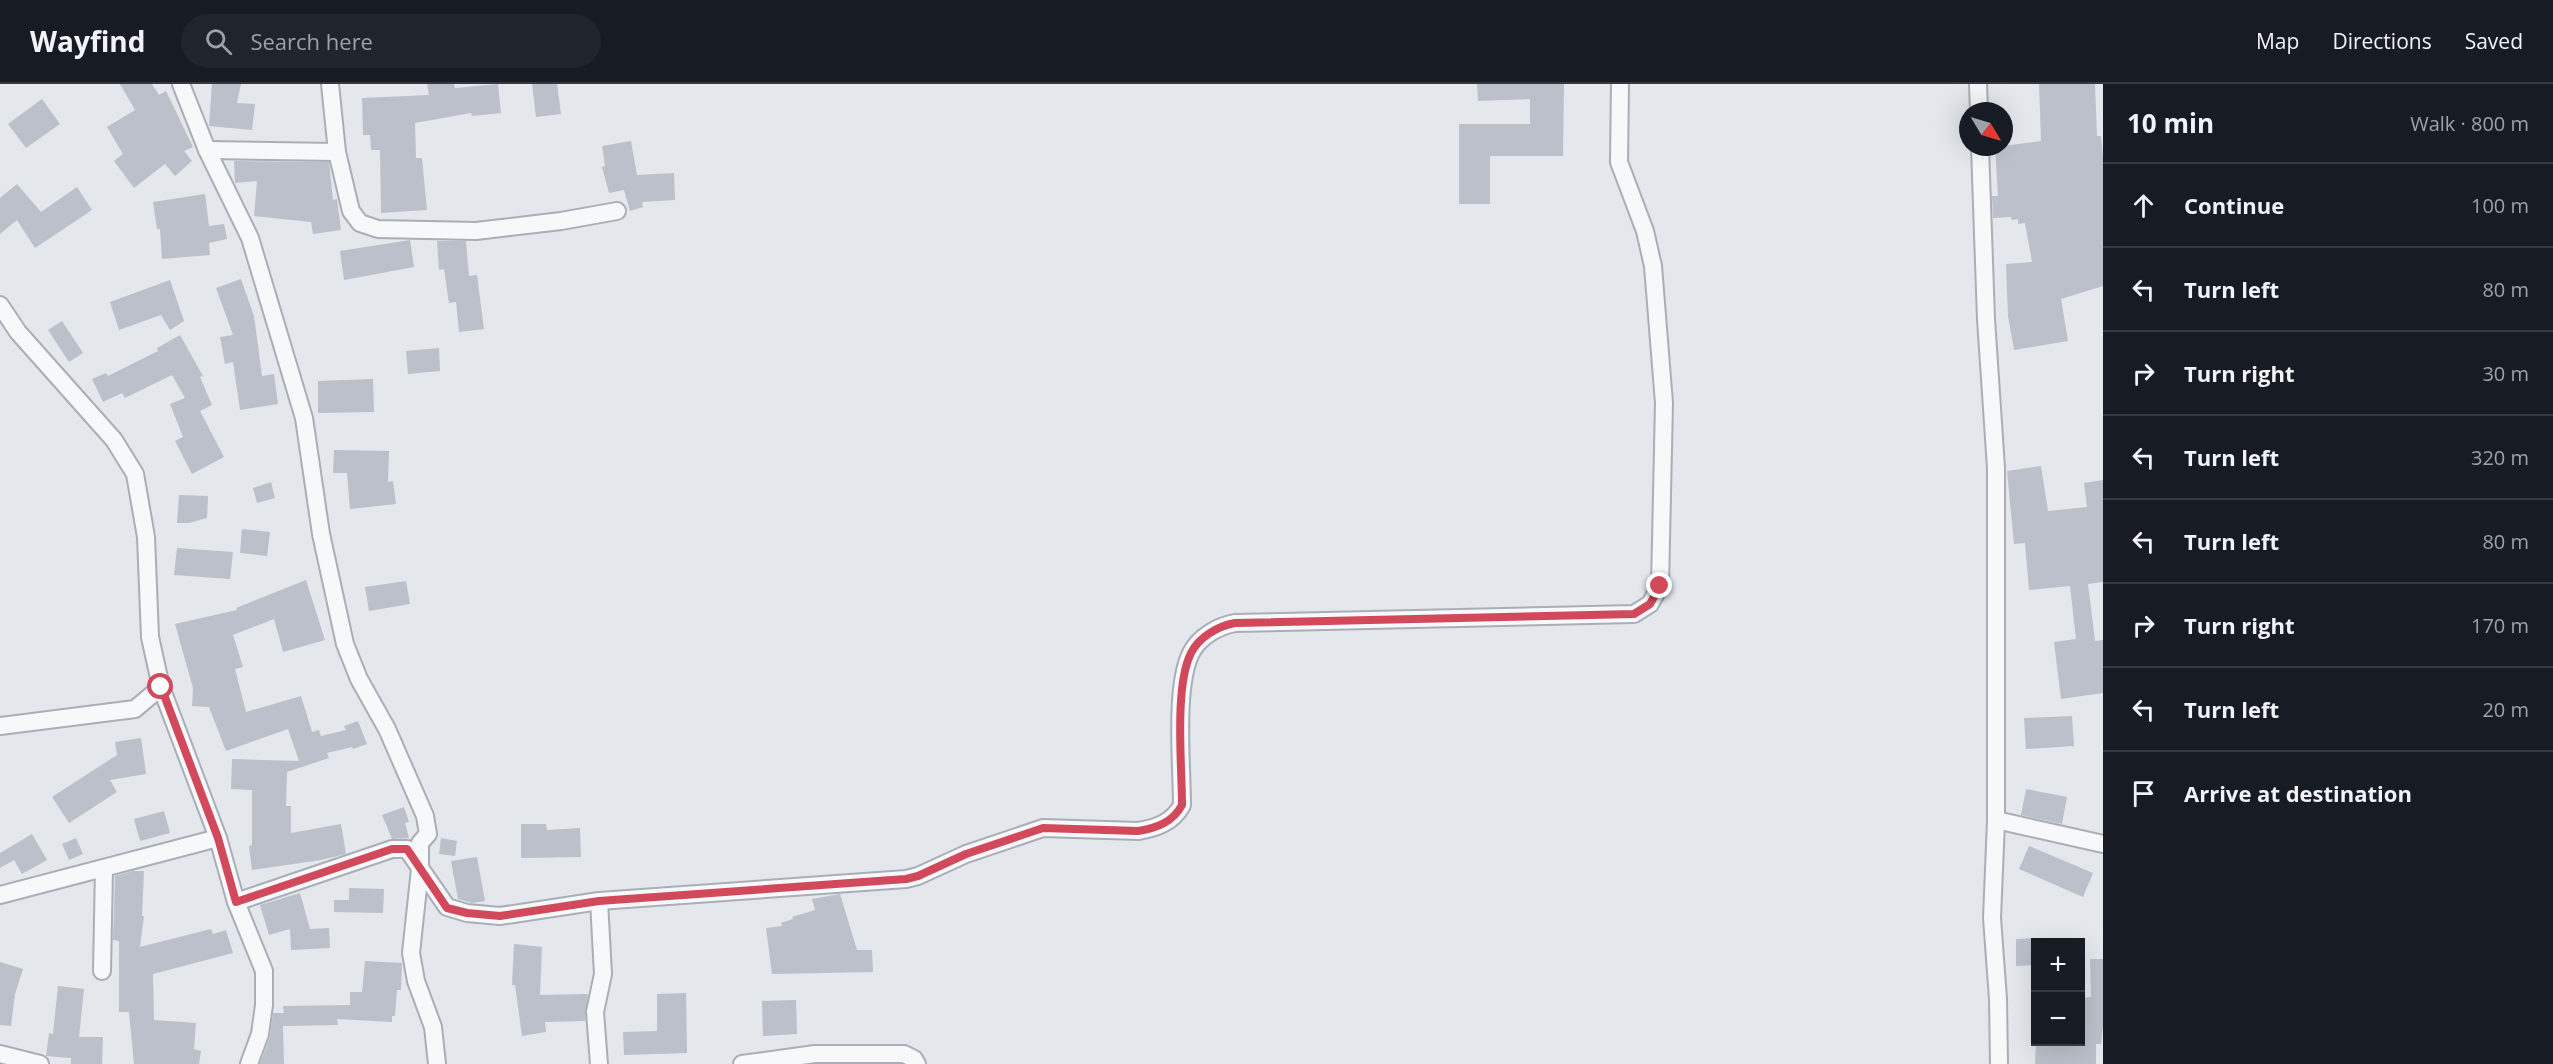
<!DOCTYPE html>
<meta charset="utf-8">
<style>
body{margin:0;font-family:"Open Sans",sans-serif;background:#20242c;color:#f1f3f6}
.controls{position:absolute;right:18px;bottom:18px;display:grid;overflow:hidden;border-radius:0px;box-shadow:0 6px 24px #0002}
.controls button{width:54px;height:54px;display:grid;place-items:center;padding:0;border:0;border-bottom:2px solid #363941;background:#171b24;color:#f1f3f6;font:30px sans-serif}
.compass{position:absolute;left:1959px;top:18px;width:54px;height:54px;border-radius:50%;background:#171b24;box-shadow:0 6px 24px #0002;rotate:128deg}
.stop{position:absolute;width:18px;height:18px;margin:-14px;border:4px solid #d1495b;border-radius:50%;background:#fff}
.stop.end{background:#d1495b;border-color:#fff;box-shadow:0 2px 6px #0008}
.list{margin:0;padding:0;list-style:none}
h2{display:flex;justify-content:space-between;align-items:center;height:78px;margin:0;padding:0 24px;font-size:26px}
h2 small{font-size:20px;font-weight:400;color:#9ea1a6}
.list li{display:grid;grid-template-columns:39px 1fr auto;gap:18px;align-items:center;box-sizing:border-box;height:84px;padding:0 24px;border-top:2px solid #363941}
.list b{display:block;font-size:22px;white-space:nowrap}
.list em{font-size:20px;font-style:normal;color:#9ea1a6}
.icon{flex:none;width:33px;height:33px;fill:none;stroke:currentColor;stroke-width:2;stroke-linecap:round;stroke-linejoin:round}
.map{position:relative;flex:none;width:2103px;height:980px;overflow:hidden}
header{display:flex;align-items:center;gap:36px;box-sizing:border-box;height:84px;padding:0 30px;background:#171b24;border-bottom:2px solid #363941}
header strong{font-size:28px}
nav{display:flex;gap:33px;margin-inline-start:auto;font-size:21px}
.search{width:420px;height:54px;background:#20242c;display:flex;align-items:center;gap:15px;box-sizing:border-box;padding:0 21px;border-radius:33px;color:#9ea1a6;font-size:22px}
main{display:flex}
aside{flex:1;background:#171b24}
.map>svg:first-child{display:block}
.building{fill:#bbc0ca}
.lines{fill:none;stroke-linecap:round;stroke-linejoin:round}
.minor-casing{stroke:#a9aeb7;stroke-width:20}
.minor{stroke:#f7f8fa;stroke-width:16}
.route{stroke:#d1495b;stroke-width:8}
</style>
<header>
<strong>Wayfind</strong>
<div class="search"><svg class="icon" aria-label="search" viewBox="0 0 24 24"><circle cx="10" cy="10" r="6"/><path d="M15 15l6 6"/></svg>Search here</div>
<nav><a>Map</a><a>Directions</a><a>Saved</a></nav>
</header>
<main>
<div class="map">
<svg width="2103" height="980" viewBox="0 0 2103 980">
<rect width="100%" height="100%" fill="#e4e7ec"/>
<!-- building -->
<g class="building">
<path d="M120 0H152L159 11 166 7 193 63 184 67 192 77 175 92 165 80 134 104 114 77 123 70 107 43 135 26Z"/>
<path d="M212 0H241L237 19 255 20 252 46 209 42Z"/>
<path d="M427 0H454L455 4 498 0 501 29 472 32 471 29 415 39 416 74H422L427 126 381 129 380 66H371L370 51H363L362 14 429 11Z"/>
<path d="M532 0H557L561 30 536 33Z"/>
<path d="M1477 0H1564L1563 72H1490V120H1459V40H1530V15L1478 17Z"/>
<path d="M2039 0H2095L2097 52H2101L2103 73V202L2061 215 2068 257 2014 266 2008 232 2006 180 2032 178 2025 139 2018 140V135L2012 136 2011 133 1993 134 1992 112H1998L1995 63 2041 57Z"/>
<path d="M42 15 60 40 26 64 8 40Z"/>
<path d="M631 57 637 91 674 89 675 116 642 118 643 123 630 127 624 106 609 109 602 83 605 82 602 62Z"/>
<path d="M234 77 329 78 333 116 337 115 341 146 313 150 311 138 254 132 257 97 235 99Z"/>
<path d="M17 100 41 128 77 103 92 126 35 164 17 136 0 150V114Z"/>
<path d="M205 110 209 142 224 140 227 155 209 159 210 171 162 175 160 145H157L153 118Z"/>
<path d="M410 156 414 183 344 196 340 167Z"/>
<path d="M437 157H466L469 192 477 191 484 245 459 248 456 218 449 219 444 185 439 186Z"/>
<path d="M241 195 254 232 262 292 274 290 278 320 240 326 233 278 225 280 220 253 233 251 216 204Z"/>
<path d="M170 196 184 237 170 246 161 231 119 246 110 218Z"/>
<path d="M62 237 83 269 69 278 48 246Z"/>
<path d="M180 251 203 292 200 293 212 321 200 327 224 373 192 390 175 357 183 353 170 320 185 314 172 291 125 314 122 309 103 318 92 295 106 289 108 292 158 267 157 264Z"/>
<path d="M439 264 440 287 408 290 406 267Z"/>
<path d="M373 295 374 328 318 329V297Z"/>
<path d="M334 366 389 367 388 398 393 397 396 420 350 425 347 389H333Z"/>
<path d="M2041 382 2048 427 2087 423 2084 399 2103 396V498L2088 500 2095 557 2103 556V609L2061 615 2054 558 2076 555 2070 502 2029 506 2025 459 2014 460 2007 387Z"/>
<path d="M271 398 275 414 257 419 253 404Z"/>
<path d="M179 411 208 412 207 434 189 439H177Z"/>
<path d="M242 445 270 448 267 472 240 469Z"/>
<path d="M177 464 233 468 230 495 174 491Z"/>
<path d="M306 496 325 556 283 568 274 535 233 551 243 583 235 585 246 628 301 612 312 648 319 646 321 652 346 646 344 642 358 637 367 660 353 665 352 663 327 669 329 674 287 688 286 722H291V749L341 740 346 770 321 776 252 786 249 762 252 761V706L231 705 232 675 299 677 288 645 226 667 209 623 192 622 193 604 175 540 237 526 236 524Z"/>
<path d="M406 497 410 520 369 527 365 503Z"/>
<path d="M2072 632 2074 662 2026 665 2024 634Z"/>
<path d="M141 654 146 690 110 696 117 708 69 739 52 713 117 671 115 658Z"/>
<path d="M2026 705 2067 713 2062 740 2021 731Z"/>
<path d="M404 723 409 738 405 739 409 754 392 755 382 731Z"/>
<path d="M164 727 170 749 140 757 134 735Z"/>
<path d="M521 740H546L547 746 580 744 581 773 521 774Z"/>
<path d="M32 750 47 776 22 790 14 776 0 784V769Z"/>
<path d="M76 754 83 770 69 776 62 760Z"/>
<path d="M441 754 457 757 455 772 439 770Z"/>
<path d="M2029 762 2093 789 2083 813 2019 785Z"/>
<path d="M477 773 485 817 472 819 458 815 451 777Z"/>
<path d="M133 787H144L142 832H144L140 863 211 845 213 850 226 846 233 869 153 890 154 936 196 939 194 965 201 967 199 980H134L129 928H119V857L113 856 115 792Z"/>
<path d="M349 804 384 805 383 829 334 828V816H349Z"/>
<path d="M300 809 310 845 329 844 330 864 291 866 290 845 269 851 260 821Z"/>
<path d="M840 810 857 866H872L873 888 772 890 766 844 782 842 781 839 793 835 792 833 815 826 812 815Z"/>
<path d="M2034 854V881L2016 882V855Z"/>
<path d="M514 860 542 863 540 911 588 910 585 937 545 938 546 948 522 952 515 901H512Z"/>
<path d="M2090 875H2103V942L2101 960H2096V980H2035L2036 957H2080V914L2091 913Z"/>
<path d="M365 877 402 879 401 906H397L395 932H392V938L337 935 338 941 283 942 284 980H260L270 953 273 929H284L283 922 350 921V908H362Z"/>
<path d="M0 878 23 885 15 910 11 942 0 941Z"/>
<path d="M58 902 84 905 79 953H103L102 980H71V974L46 972 49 949 53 950Z"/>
<path d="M686 909 687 969 624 971 623 948 657 947V910Z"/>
<path d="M796 916 797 950 763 952 762 917Z"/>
</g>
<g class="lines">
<!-- minor casing -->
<g class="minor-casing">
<g id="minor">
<path d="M181 0 207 66 250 154 304 334 321 450 345 560 359 595 387 645 425 732 428 750 420 759V785L411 869 416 897 433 943 437 980"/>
<path d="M1978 0 1979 27"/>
<path d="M1980 63 1986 235 1996 384V737L1992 834 1998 915 1999 980"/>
<path d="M207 66 337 68 330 0"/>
<path d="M337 68 351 127 360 139 378 145 476 147 561 137 617 127"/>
<path d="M0 221 18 248 114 356 135 390 146 453 150 553 161 603 218 754 236 818 264 887V921L260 950 249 980"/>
<path d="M0 642 135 625 161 603"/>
<path d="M1996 736 2103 760"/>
<path d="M0 811 218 754"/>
<path d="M599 817 603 890 595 928 599 980"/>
<path d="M236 818 392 765H407L447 823 467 829 500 832 599 817 906 795 918 792 966 770 1043 744 1138 747C1157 744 1173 738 1182 721 1182 682 1174 603 1191 569 1199 553 1218 542 1235 539L1634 530 1650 520 1660 502 1664 319 1653 182 1645 147 1619 78 1620 0"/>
<path d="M102 887 104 784"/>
<path d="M0 970 40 980"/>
<path d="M742 980 815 970H904L914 975 917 980"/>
</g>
</g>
<!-- minor -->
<use href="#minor" class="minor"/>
</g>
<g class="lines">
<!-- route -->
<path class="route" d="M161 603 218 754 236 818 392 765H407L447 824 467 829 500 832 599 817 906 795 918 792 966 770 1043 744 1138 747C1157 744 1173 738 1182 721 1182 682 1174 603 1191 569 1199 553 1218 542 1235 539L1634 530 1650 520 1660 502"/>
</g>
</svg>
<div class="controls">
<button>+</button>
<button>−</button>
</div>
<svg class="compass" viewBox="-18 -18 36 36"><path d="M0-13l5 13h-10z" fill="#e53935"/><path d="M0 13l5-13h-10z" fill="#9ea1a6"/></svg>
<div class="stop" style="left:161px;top:603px"></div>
<div class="stop end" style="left:1660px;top:502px"></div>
</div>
<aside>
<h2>10 min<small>Walk · 800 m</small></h2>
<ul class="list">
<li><svg class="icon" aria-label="ahead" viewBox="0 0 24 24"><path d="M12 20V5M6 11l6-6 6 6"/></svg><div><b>Continue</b></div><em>100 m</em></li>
<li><svg class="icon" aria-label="left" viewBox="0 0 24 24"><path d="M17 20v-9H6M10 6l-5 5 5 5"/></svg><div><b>Turn left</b></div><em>80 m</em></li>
<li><svg class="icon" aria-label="right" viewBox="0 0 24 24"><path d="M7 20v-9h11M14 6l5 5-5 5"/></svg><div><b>Turn right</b></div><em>30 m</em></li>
<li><svg class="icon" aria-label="left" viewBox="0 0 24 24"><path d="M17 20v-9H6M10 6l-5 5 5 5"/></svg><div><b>Turn left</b></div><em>320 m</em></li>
<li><svg class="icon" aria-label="left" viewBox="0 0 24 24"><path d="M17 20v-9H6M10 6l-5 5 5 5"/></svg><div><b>Turn left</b></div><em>80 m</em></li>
<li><svg class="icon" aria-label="right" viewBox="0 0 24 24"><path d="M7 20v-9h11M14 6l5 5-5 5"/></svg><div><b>Turn right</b></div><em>170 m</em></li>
<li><svg class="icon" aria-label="left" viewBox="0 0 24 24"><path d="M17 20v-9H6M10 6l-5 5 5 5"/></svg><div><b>Turn left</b></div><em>20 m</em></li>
<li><svg class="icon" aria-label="arrive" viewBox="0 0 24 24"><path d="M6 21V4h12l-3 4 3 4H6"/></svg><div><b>Arrive at destination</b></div></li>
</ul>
</aside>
</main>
